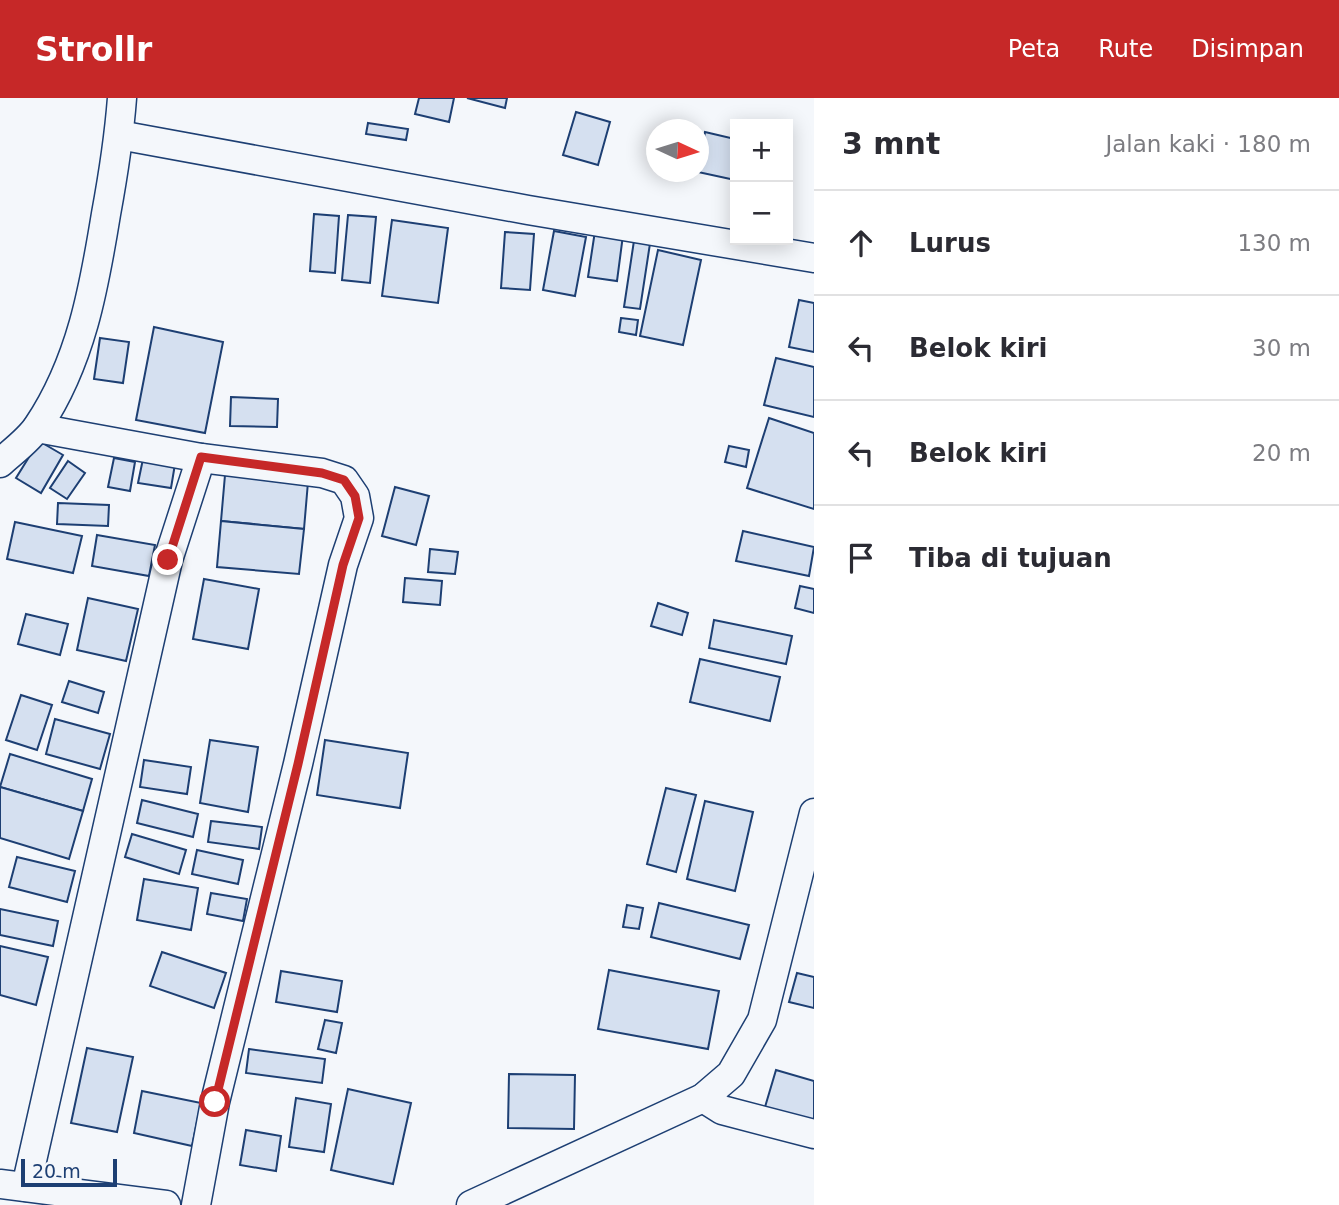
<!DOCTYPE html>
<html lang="id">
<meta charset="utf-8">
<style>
body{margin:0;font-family:"DejaVu Sans",sans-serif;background:#f2f2f3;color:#2b2b33}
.controls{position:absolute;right:21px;top:21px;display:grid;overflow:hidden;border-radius:0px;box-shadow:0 4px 18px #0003}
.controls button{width:63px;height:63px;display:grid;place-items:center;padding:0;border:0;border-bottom:2px solid #e1e1e2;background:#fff;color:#2b2b33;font:35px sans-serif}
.compass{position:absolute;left:646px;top:21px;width:63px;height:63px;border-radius:50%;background:#fff;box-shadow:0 4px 18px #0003;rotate:94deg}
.scale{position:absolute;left:21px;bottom:18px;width:96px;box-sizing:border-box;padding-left:7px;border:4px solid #1d3f73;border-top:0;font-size:19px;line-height:24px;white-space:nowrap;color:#1d3f73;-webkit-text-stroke:5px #f4f7fb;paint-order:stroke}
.stop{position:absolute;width:21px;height:21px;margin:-16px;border:5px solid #c62828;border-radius:50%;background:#fff}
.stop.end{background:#c62828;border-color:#fff;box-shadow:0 2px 7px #0008}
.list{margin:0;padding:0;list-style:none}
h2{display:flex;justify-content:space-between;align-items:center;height:91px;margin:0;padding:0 28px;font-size:30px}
h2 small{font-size:23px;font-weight:400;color:#7c7c81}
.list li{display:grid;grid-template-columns:46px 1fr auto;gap:21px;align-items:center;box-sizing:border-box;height:105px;padding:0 28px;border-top:2px solid #e1e1e2}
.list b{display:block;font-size:26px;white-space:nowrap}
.list em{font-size:23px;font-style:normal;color:#7c7c81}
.icon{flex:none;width:38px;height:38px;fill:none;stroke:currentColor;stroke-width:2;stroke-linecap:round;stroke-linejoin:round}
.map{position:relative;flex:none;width:814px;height:1107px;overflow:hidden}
header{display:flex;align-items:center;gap:42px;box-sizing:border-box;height:98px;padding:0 35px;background:#c62828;color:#fff}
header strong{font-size:33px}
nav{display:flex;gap:38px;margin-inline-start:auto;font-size:24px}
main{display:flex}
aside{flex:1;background:#fff}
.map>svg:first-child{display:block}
.building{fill:#d5e0f0;stroke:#1d3f73;stroke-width:2}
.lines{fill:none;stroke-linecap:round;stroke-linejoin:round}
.minor-casing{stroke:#1d3f73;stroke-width:31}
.minor{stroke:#f4f7fb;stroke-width:28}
.route{stroke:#c62828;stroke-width:9}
</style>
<header>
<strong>Strollr</strong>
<nav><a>Peta</a><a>Rute</a><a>Disimpan</a></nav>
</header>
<main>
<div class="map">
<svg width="814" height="1107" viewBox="0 0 814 1107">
<rect width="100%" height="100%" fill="#f4f7fb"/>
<!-- building -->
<g class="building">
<path d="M419 0H454L449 24 415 16Z"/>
<path d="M467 0H507L505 10Z"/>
<path d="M576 14 610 24 598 67 563 57Z"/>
<path d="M368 25 408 31 406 42 366 36Z"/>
<path d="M705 34 735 41V82L698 74Z"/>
<path d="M314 116 339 118 335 175 310 173Z"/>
<path d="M348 117 376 119 370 185 342 182Z"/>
<path d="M392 122 448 130 438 205 382 198Z"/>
<path d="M554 133 586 139 575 198 543 192Z"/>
<path d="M595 133 623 137 617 183 588 179Z"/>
<path d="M505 134 534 136 530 192 501 190Z"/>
<path d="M635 136 651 139 640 211 624 209Z"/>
<path d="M658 152 701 162 683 247 640 238Z"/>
<path d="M799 202 814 205V254L789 249Z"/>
<path d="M621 220 638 222 636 237 619 234Z"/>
<path d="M154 229 223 244 205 335 136 322Z"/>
<path d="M100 240 129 244 123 285 94 281Z"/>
<path d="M776 260 814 269V319L764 307Z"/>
<path d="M231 299 278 301 277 329 230 328Z"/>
<path d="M769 320 814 335V411L747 390Z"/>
<path d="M39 343 63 357 41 395 16 380Z"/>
<path d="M729 348 749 352 746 369 725 364Z"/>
<path d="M114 360 135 364 130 393 108 389Z"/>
<path d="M143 361 175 366 171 390 138 385Z"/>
<path d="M68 363 85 375 67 401 50 390Z"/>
<path d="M225 377 308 384 304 431 221 423Z"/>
<path d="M395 389 429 398 416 447 382 438Z"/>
<path d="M58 405 109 407 108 428 57 426Z"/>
<path d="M221 423 304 431 299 476 217 469Z"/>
<path d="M15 424 82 438 73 475 7 461Z"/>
<path d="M743 433 814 449 809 478 736 463Z"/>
<path d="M97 437 155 447 149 478 92 468Z"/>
<path d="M430 451 458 454 455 476 428 474Z"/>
<path d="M405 480 442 483 440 507 403 504Z"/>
<path d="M204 481 259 491 248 551 193 541Z"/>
<path d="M800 488 814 491V515L795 510Z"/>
<path d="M88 500 138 511 126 563 77 552Z"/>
<path d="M658 505 688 515 682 537 651 528Z"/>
<path d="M26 516 68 526 60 557 18 546Z"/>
<path d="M714 522 792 538 786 566 709 550Z"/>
<path d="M700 561 780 579 770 623 690 604Z"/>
<path d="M69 583 104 594 98 615 62 604Z"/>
<path d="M21 597 52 607 37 652 6 642Z"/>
<path d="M55 621 110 636 100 671 46 656Z"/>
<path d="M210 642 258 649 248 714 200 705Z"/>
<path d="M325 642 408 655 400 710 317 697Z"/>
<path d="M10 656 92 681 83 713 0 689Z"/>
<path d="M144 662 191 669 187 696 140 689Z"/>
<path d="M0 689 83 713 69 761 0 740Z"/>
<path d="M666 690 696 697 676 774 647 766Z"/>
<path d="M142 702 198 716 193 739 137 725Z"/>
<path d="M705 703 753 714 735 793 687 781Z"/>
<path d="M211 723 262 729 259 751 208 744Z"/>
<path d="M132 736 186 752 179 776 125 759Z"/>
<path d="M197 752 243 762 238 786 192 776Z"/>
<path d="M17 759 75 773 67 804 9 789Z"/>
<path d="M144 781 198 790 191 832 137 822Z"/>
<path d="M211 795 247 801 243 823 207 816Z"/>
<path d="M659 805 749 827 740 861 651 839Z"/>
<path d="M627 807 643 810 639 831 623 829Z"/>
<path d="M0 811 58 823 53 848 0 837Z"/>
<path d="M0 848 48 859 36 907 0 897Z"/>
<path d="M162 854 226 875 214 910 150 888Z"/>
<path d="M609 872 719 893 708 951 598 931Z"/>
<path d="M281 873 342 883 337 914 276 904Z"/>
<path d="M797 875 814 879V910L789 904Z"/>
<path d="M325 922 342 925 336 955 318 951Z"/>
<path d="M87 950 133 959 117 1034 71 1025Z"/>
<path d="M249 951 325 961 322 985 246 975Z"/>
<path d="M776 972 814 983V1024L765 1009Z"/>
<path d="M509 976 575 977 574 1031 508 1030Z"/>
<path d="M348 991 411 1005 393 1086 331 1072Z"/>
<path d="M142 993 201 1005 192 1048 134 1035Z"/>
<path d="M296 1000 331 1006 324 1054 289 1049Z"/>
<path d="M246 1032 281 1038 276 1073 240 1067Z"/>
</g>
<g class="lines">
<!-- minor casing -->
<g class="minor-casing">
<g id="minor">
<path d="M119 37 528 112 814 160"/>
<path d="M37 330 201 360 322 375 344 382 355 398 359 420 343 467 298 666 215 1004 196 1107"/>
<path d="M0 365C12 354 29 342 38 328 81 264 94 190 106 116 113 78 119 39 122 0"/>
<path d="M703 1000 722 1012 814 1036"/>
<path d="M0 1086 166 1107"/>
<path d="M26 1089 168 462 201 360"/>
<path d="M471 1107 703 1000 731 976 762 922 814 715"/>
</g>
</g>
<!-- minor -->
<use href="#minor" class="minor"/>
</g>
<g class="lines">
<!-- route -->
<path class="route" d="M168 462 201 359 322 375 344 382 355 398 359 420 343 467 298 666 215 1004"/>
</g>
</svg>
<div class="controls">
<button>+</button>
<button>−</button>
</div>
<svg class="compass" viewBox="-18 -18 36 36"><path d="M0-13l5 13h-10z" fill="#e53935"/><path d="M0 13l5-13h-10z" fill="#7c7c81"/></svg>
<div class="scale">20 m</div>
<div class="stop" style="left:215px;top:1004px"></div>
<div class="stop end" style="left:168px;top:462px"></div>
</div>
<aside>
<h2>3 mnt<small>Jalan kaki · 180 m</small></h2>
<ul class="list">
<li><svg class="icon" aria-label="ahead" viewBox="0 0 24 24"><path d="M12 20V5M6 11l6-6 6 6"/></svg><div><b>Lurus</b></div><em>130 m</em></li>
<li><svg class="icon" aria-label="left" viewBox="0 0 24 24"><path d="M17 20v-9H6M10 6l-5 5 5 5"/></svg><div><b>Belok kiri</b></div><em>30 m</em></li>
<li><svg class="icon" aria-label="left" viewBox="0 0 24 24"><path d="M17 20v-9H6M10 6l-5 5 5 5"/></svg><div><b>Belok kiri</b></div><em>20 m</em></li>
<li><svg class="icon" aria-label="arrive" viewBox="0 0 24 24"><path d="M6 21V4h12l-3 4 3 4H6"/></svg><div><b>Tiba di tujuan</b></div></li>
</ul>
</aside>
</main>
